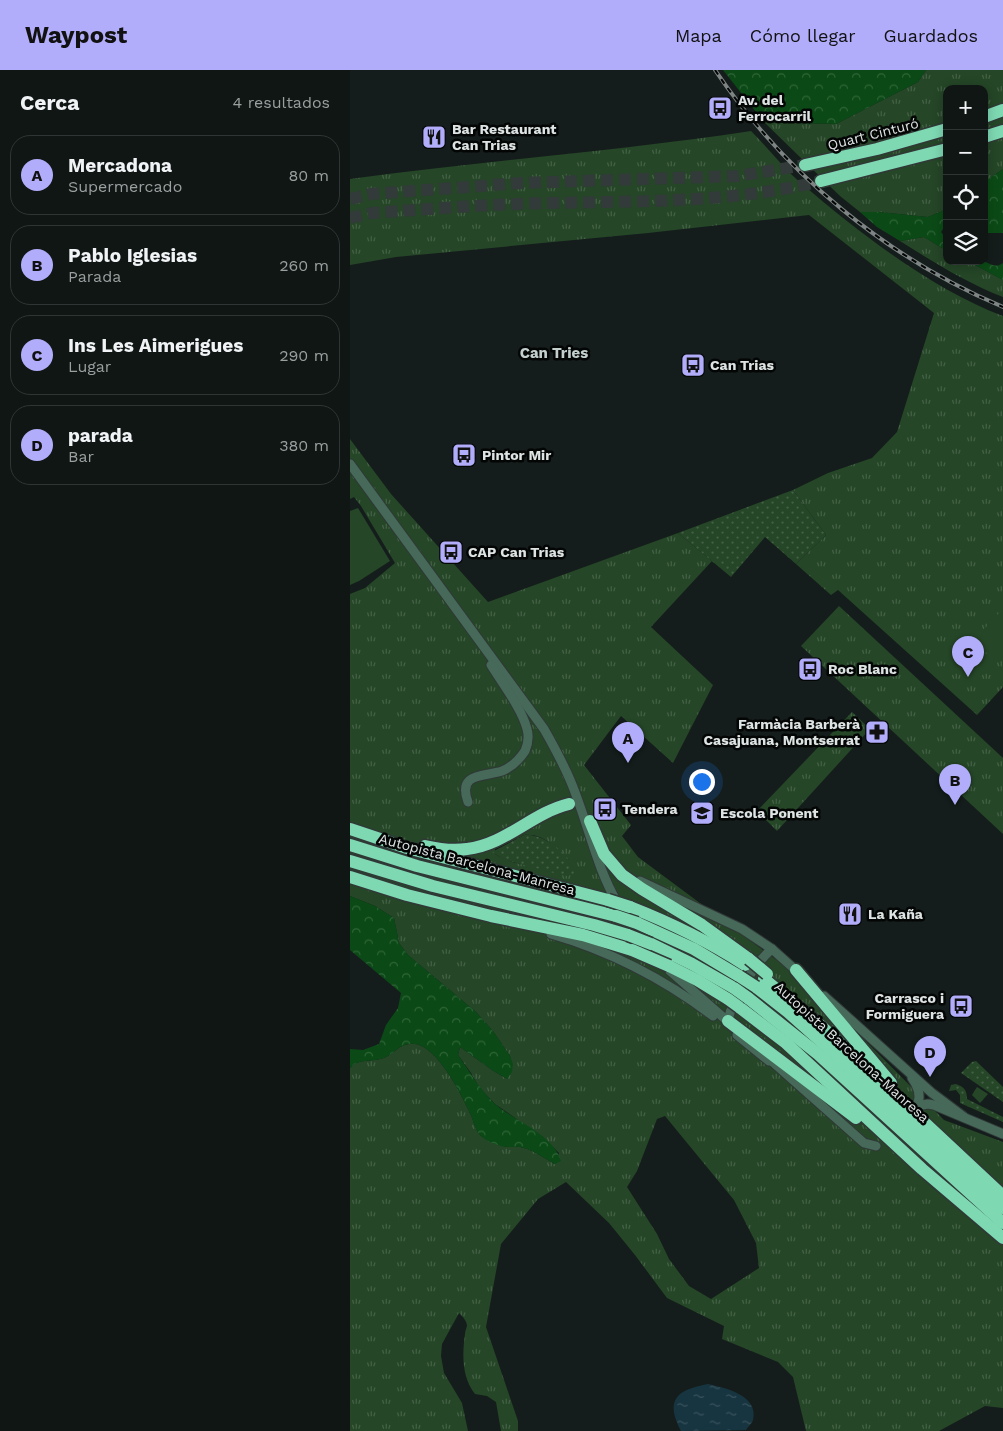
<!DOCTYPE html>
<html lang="es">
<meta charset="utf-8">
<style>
body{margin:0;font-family:"Work Sans",sans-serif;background:#181f1d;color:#f1f3f6}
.controls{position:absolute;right:15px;top:15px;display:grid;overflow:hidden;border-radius:10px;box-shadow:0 2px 12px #0003}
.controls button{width:45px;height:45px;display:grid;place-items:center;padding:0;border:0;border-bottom:1px solid #2f3534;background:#0f1614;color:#f1f3f6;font:25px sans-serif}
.you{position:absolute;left:351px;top:711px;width:18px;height:18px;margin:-12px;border:4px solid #fff;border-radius:50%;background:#1a73e8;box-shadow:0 0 0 8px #1a73e833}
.badge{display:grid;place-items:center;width:32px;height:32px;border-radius:50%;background:#b1adfa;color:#111;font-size:16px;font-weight:700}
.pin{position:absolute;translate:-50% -41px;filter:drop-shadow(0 1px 2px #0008)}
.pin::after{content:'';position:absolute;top:26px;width:18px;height:15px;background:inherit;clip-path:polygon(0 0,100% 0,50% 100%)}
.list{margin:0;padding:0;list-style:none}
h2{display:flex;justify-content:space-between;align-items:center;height:65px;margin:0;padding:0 20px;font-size:21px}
h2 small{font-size:16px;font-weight:400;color:#9b9fa0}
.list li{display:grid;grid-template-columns:32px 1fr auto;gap:15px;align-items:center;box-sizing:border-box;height:80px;margin:0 10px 10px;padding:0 10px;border:1px solid #2f3534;border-radius:20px}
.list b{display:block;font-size:19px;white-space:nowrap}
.list p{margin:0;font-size:16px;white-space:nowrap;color:#9b9fa0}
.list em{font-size:16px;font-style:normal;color:#9b9fa0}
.icon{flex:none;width:28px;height:28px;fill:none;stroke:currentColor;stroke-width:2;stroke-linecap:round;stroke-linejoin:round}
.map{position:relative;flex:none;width:653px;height:1361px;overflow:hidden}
header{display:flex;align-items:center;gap:30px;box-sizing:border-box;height:70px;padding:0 25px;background:#b1adfa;color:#111}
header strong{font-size:24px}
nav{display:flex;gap:28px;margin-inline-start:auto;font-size:18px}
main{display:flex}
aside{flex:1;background:#0f1614}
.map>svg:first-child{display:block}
.grass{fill:url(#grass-tufts);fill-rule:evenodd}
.forest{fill:url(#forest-crowns)}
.garden{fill:url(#garden-dots)}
.pitch{fill:#254627}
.water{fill:url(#water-ripples)}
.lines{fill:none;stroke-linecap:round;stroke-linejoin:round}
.highway-tunnel{stroke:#323b39;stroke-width:12;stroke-dasharray:12 6;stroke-linecap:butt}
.minor-casing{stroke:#303937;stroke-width:11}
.highway-casing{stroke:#303937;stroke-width:15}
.minor{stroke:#46695a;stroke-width:9}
.highway{stroke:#7ed9b3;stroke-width:12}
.rail-casing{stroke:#7d8483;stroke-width:4}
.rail{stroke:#040606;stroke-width:2;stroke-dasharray:5.5;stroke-linecap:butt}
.highway-bridge-casing{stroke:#303937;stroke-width:15;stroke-linecap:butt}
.highway-bridge{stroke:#7ed9b3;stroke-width:12}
.labels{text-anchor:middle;stroke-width:5;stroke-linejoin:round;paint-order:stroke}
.poi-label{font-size:14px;font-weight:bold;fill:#dee4e3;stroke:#040606;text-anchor:start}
.street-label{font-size:14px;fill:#dee4e3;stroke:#040606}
.neighbourhood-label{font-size:15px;font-weight:bold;fill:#c3cfcd;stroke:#040606}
</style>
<header>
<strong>Waypost</strong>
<nav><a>Mapa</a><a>Cómo llegar</a><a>Guardados</a></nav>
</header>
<main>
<aside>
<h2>Cerca<small>4 resultados</small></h2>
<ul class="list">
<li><span class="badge">A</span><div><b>Mercadona</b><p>Supermercado</p></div><em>80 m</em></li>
<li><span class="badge">B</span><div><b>Pablo Iglesias</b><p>Parada</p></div><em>260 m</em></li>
<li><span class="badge">C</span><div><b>Ins Les Aimerigues</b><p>Lugar</p></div><em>290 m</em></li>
<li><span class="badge">D</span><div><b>parada</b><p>Bar</p></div><em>380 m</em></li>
</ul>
</aside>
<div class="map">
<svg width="653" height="1361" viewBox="0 0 653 1361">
<defs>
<pattern id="grass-tufts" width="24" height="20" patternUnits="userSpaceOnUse" patternTransform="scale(1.25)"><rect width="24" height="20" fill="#254627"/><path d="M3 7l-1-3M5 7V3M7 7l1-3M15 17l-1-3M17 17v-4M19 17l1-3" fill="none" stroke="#446146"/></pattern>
<pattern id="forest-crowns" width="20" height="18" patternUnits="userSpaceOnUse" patternTransform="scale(1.25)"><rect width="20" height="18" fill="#0b4a16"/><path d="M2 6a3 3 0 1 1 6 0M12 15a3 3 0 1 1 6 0" fill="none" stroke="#2e6438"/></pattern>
<pattern id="garden-dots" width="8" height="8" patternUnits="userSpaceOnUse" patternTransform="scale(1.25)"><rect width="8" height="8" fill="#254627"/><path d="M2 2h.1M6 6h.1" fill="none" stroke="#446146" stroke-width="1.8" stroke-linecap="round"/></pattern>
<pattern id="water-ripples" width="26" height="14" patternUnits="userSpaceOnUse" patternTransform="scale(1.25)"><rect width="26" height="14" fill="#173541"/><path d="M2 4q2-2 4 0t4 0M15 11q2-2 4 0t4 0" fill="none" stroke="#38525c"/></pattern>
</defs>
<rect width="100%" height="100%" fill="#141d1b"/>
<!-- grass -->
<g class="grass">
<path d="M576 0H653V99L634 112V19H597V139L578 147 529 142H510L490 126 414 52 486 54 568 12Z"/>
<path d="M401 61C418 78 433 98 451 113 508 162 583 220 653 246V617L627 645 488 520 481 525 446 494 476 465 443 420 478 403 522 388 547 362 584 243 459 145 298 163 46 187 0 195V109C133 91 268 81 401 61Z"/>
<path d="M574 167 597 181V191H618L653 210V227C617 213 583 192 550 171Z"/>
<path d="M0 369 41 424 138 532 328 463 362 491 301 557 363 615 323 693 271 646 234 695 281 755 272 766 288 787 432 894 500 955 594 1050 653 1072V1338L635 1336 589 1361H456L443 1307 428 1292 372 1269 374 1256 317 1228 285 1185 259 1153 216 1112 188 1129 151 1174 136 1257 168 1351V1361H151L146 1332 137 1326 125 1324C112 1308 112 1285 115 1264 115 1262 116 1259 117 1256 117 1251 113 1247 109 1243L92 1274 91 1286 94 1303 112 1333 118 1361H0V998C10 987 24 993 36 987 44 983 49 975 59 974 85 969 112 1026 121 1045 124 1052 125 1060 131 1066 136 1070 152 1077 159 1077 164 1077 169 1076 174 1078 185 1081 195 1089 205 1094L209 1083 193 1067 145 1034 129 1017 121 1003 108 985 110 977 142 1000 157 1009 162 994 160 986 143 961 126 942 58 885 49 873 44 848 25 836 0 826V524L15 518 45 493 11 436 4 427 0 429ZM174 765C193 763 206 778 219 790 190 794 171 800 145 784V779ZM315 1046 384 1130 406 1173 409 1198 361 1229 339 1216 319 1189 307 1164 277 1117 287 1101 307 1049Z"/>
<path d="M489 536 653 688V764L451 576Z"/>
<path d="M502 642 520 659 427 761 407 741Z"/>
<path d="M627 1017 638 1024 630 1033 622 1025Z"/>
</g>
<!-- forest -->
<g class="forest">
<path d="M373 0H576L568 12 486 54 414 52Z"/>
<path d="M653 99V163H634V112Z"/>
<path d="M597 139V153L591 162 597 169V181L574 167 550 171 527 157 510 142H529L578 147Z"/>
<path d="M618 191C622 191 627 190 632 191 640 193 645 199 653 193V210Z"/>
<path d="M0 826 25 836 44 848 49 873 58 885 126 942 143 961 160 986 163 994 162 1002 157 1009 142 1000 110 977 108 985C120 1002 130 1020 145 1034 165 1051 204 1065 211 1091L205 1094C195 1089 185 1081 174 1078 169 1076 164 1077 159 1077 150 1077 137 1072 131 1066 125 1060 124 1053 121 1045 112 1026 85 969 59 974 49 975 44 983 36 987 24 993 10 987 0 998V979L13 980 29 974 36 955 48 938 51 923 0 880Z"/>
</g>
<!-- garden -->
<g class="garden">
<path d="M443 420 476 465 446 494 415 467 381 507 328 463Z"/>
<path d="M174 765C193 763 220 784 225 802L223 805 215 806 155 790 142 782Z"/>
<path d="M626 991 653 1017V1032L611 1003 622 992Z"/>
<path d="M606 1014C614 1017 617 1020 617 1029L653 1047V1052L610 1033V1025L606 1020 599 1021 601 1015Z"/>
</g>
<!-- pitch -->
<g class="pitch">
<path d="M8 438 40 491 9 511 0 515V441Z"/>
<path d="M653 539V586L647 592 623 571Z"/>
</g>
<!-- water -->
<path class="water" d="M358 1314C375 1318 409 1325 403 1350 402 1353 398 1357 396 1360L331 1361C315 1330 326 1320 358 1314Z"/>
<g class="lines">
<!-- highway-tunnel -->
<g class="highway-tunnel">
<path d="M0 129 21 124 171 113 388 106 455 95"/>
<path d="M0 148 22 143C81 139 140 134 200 133 290 131 383 133 471 111"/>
</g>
<!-- minor casing -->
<g class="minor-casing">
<g id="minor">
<path d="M0 394 194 659C206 680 218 702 226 725 240 762 248 800 268 834"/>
<path d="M118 732C107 702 134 707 152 701 162 697 169 690 175 681 178 674 179 666 177 659 172 639 152 613 141 595"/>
<path d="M290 811 392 859 422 879 450 904"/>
<path d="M201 864C260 881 314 909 363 946"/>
<path d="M318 899 382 955"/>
<path d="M474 926 582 1023 614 1047"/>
<path d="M378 951C381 931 406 892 422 879"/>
<path d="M387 965 419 991"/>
<path d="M417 987 514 1073 526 1076"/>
<path d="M562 1008C567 1015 571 1024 568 1033"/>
<path d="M572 1035 578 1034 584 1035 653 1064"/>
</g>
</g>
<!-- highway casing -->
<g class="highway-casing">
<g id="highway">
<path d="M634 47 653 40"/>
<path d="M634 67 653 61"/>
<path d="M455 95 527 79 597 59"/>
<path d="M471 111 597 79"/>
<path d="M240 751 254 784 272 805 292 819 352 855 399 889"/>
<path d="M0 759 57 778 258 830"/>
<path d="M0 775 67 796 266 846"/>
<path d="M75 776C88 779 103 781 117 779 155 775 182 743 219 734"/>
<path d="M0 791 83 816 244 855 278 865"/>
<path d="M0 807 57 825 141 846 233 865 282 880"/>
<path d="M280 837C321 853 358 871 395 895"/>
<path d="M287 853 344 879 389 906"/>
<path d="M301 874 342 894 384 918"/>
<path d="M319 896 347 910 378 929"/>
<path d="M446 900 541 1013"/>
<path d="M414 909 471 956 653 1126"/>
<path d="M406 917 438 942 475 975 653 1138"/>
<path d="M398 928 468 984 653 1153"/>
<path d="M389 937 436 973 572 1099 653 1168"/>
<path d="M378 951 506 1048"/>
</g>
</g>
<!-- minor -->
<use href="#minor" class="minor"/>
<!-- highway -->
<use href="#highway" class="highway"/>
<!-- rail casing -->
<g class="rail-casing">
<path id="rail" d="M365 0C435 104 537 188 653 237"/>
</g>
<!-- rail -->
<use href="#rail" class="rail"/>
<!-- highway-bridge casing -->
<g class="highway-bridge-casing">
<g id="highway-bridge">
<path d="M258 830 280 837"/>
<path d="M266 846 287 853"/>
<path d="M278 865 301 874"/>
<path d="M282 880 319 896"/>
<path d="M399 889 417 904"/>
<path d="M389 906 406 917"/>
<path d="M384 918 398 928"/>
<path d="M378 929 389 937"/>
</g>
</g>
<!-- highway-bridge -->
<use href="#highway-bridge" class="highway-bridge"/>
</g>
<!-- icons -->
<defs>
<g id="bus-square" transform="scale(1.25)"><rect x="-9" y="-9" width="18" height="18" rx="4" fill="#b1adfa" stroke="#040606"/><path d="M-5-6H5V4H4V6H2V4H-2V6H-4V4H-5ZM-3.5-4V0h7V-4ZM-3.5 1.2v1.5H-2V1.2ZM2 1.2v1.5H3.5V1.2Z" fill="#111"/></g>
<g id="restaurant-square" transform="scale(1.25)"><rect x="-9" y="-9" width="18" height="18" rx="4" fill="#b1adfa" stroke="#040606"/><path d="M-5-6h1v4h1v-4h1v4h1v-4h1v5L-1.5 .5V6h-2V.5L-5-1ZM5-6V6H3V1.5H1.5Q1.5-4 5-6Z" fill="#111"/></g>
<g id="pharmacy-square" transform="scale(1.25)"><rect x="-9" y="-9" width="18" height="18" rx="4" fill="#b1adfa" stroke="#040606"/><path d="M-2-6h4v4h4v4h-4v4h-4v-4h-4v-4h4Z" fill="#111"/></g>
<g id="school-square" transform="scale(1.25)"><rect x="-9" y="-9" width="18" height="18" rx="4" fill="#b1adfa" stroke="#040606"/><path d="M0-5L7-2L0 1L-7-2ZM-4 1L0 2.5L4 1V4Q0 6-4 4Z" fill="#111"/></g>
</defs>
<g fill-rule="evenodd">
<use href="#bus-square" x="370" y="38"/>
<use href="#restaurant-square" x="84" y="67"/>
<use href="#bus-square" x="343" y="295"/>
<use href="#bus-square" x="114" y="385"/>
<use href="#bus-square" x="101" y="482"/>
<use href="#bus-square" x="460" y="599"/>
<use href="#pharmacy-square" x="527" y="662"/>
<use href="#bus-square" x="255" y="739"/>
<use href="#school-square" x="352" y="743"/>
<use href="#restaurant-square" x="500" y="844"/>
<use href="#bus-square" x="611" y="936"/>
</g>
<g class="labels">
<!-- poi labels -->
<g class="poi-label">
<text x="388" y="35">Av. del<tspan x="388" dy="16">Ferrocarril</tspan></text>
<text x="102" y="64">Bar Restaurant<tspan x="102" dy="16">Can Trias</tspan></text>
<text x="360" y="300">Can Trias</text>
<text x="132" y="390">Pintor Mir</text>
<text x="118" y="487">CAP Can Trias</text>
<text x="478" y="604">Roc Blanc</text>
<text x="510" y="659" text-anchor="end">Farmàcia Barberà<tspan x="510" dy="16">Casajuana, Montserrat</tspan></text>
<text x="272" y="744">Tendera</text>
<text x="370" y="748">Escola Ponent</text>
<text x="518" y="849">La Kaña</text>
<text x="594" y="933" text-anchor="end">Carrasco i<tspan x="594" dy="16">Formiguera</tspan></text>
</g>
<!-- street labels -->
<g class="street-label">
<text transform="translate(523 64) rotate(-14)" y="5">Quart Cinturó</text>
<text transform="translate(127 794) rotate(15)" y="5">Autopista Barcelona-Manresa</text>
<text transform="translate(502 982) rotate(42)" y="5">Autopista Barcelona-Manresa</text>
</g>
<!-- neighbourhood labels -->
<g class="neighbourhood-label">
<text x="204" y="288">Can Tries</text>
</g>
</g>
</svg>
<div class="controls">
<button>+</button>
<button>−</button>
<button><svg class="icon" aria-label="locate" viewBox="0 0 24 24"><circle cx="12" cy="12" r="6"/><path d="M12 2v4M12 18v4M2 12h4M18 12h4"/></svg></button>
<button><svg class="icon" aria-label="layers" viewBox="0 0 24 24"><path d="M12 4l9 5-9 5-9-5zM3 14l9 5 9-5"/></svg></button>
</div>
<div class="you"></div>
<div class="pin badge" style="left:278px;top:693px">A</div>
<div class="pin badge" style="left:605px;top:735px">B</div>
<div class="pin badge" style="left:618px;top:607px">C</div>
<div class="pin badge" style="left:580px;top:1007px">D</div>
</div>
</main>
